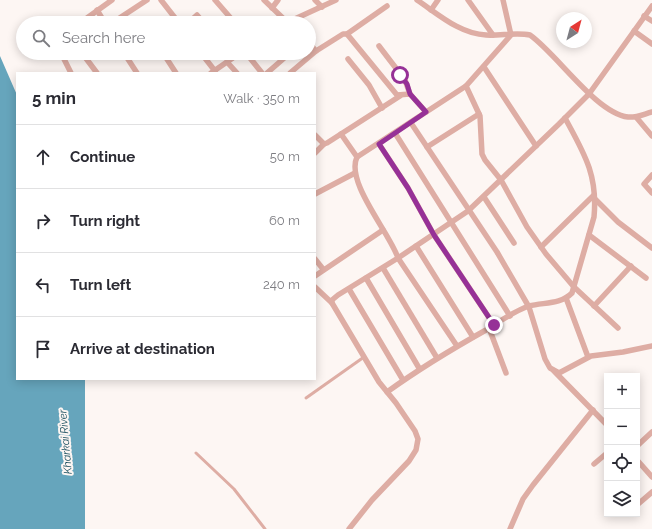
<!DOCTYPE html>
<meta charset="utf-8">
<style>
body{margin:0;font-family:Raleway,sans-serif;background:#f2f2f3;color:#2b2b33}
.controls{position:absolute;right:12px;bottom:12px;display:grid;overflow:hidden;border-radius:0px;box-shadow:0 2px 10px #0003}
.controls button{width:36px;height:36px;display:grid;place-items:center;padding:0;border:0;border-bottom:1px solid #e1e1e2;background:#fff;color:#2b2b33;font:20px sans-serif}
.compass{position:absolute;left:556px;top:12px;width:36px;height:36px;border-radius:50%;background:#fff;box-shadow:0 2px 10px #0003;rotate:36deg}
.stop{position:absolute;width:12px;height:12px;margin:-9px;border:3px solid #963197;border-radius:50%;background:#fff}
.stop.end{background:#963197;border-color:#fff;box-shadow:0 1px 4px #0008}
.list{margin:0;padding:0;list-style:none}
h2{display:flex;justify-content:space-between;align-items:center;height:52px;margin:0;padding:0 16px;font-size:17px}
h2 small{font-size:13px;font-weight:400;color:#7c7c81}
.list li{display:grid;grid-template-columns:26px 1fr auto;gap:12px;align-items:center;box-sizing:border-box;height:64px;padding:0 16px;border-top:1px solid #e1e1e2}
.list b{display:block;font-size:15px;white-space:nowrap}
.list em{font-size:13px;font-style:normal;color:#7c7c81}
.icon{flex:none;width:22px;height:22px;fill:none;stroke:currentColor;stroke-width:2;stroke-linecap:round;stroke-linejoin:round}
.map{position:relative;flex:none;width:652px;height:529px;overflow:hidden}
.search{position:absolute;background:#fff;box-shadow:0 2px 10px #0003;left:16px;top:16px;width:300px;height:44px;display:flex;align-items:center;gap:10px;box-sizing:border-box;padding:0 14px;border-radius:22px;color:#7c7c81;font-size:15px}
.panel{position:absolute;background:#fff;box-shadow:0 2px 10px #0003;left:16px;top:72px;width:300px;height:308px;border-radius:0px}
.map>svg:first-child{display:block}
.water{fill:#66a5bc}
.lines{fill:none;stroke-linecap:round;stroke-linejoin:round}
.lane{stroke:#deada4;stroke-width:3}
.street{stroke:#deada4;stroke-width:5.5}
.route{stroke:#963197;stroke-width:5}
.labels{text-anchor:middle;stroke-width:4;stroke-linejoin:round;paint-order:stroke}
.water-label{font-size:11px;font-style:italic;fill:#144b5b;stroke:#fdf6f3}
</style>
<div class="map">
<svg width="652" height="529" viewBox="0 0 652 529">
<rect width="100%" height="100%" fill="#fdf6f3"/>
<!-- water -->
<path class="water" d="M0 56 17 95V379H85V529H0Z"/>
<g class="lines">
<!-- lane -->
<g class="lane">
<path d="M306 398 364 357"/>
<path d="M196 453 234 489 265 529"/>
</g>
<!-- street -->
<g class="street">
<path d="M161 0 179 23"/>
<path d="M215 0 235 23"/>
<path d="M264 0 287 22"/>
<path d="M315 0 322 7"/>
<path d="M417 0C438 14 460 34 486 35 500 36 516 32 530 35 557 54 596 113 628 117 636 118 644 114 652 112"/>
<path d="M468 0 493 35"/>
<path d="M272 8 278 0"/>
<path d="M97 10 105 23"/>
<path d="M431 10 438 0"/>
<path d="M644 16 652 21"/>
<path d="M80 23 112 0"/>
<path d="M112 23 147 0"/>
<path d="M188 23 197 15 204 23"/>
<path d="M286 23 336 0"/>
<path d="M634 31 652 44"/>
<path d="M347 34 387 6"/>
<path d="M309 43 316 51 343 34H347L397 95 410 94 426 112"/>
<path d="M379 46 405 80 410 94"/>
<path d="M61 53 71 73"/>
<path d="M124 53 137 73"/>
<path d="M163 53 176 73"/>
<path d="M201 53 215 71"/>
<path d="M227 53 232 58"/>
<path d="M246 53 262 73"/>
<path d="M85 57 97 73"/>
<path d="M348 59 369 85 382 108"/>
<path d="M227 62 237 73"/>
<path d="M484 67 536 146"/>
<path d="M211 73 240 53"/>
<path d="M267 73 290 53"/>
<path d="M290 73 316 51"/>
<path d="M466 86 480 116 482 154 485 160 501 180 527 227 546 254 574 287 618 328"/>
<path d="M636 117 652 136"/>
<path d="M411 123 497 252 529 307 545 359 550 368 559 373 591 356 623 352 652 346"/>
<path d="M395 133 510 316"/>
<path d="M341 134 357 157"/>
<path d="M315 135 324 144 327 143 400 96"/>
<path d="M379 144 408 188 434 235 494 325"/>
<path d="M427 147 479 114"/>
<path d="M315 153 324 144"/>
<path d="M652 175 644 184 652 193"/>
<path d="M315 194 355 173"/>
<path d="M484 197 514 243"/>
<path d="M595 199 618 222 652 248"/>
<path d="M589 235 646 278"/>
<path d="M416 246 473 337"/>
<path d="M541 247 594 195"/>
<path d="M315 259 323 269"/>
<path d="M383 268 437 358"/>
<path d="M315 276 383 230"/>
<path d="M366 278 419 368"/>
<path d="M315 287 332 303"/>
<path d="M349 289 403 380"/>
<path d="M566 298 588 357"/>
<path d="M594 306 631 266"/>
<path d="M489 328 506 373"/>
<path d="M457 346 398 258 468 211 559 124 589 94 652 6"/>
<path d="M554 371 607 425"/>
<path d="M387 392C419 369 452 349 486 330 499 322 514 311 529 306 544 302 560 305 572 293L594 217C598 175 584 153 565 118"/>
<path d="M637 446 652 432"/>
<path d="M637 460 652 477"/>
<path d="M594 464 607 453"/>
<path d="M637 505 652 492"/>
<path d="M349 529 372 500 409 461 416 450 418 439 415 431 396 403 379 382 332 303V300L338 295 398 258C390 233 345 182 357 157L466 86 511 35 503 0"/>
<path d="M510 529 523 499 533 485 593 410"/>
</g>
</g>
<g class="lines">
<!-- route -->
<path class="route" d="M400 75 407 84 410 94 426 112 379 144 408 188 434 235 494 325"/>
</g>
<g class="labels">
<!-- water labels -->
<g class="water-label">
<text transform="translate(65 442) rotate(-95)" y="4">Kharkai River</text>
</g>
</g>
</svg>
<div class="controls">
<button>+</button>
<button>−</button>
<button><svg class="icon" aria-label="locate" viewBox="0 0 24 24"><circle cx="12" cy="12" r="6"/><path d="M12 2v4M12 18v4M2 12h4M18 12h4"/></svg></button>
<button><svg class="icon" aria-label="layers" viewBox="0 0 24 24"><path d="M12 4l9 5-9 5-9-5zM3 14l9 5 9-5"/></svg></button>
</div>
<svg class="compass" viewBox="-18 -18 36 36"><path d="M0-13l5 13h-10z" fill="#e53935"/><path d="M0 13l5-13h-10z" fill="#7c7c81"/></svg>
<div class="stop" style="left:400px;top:75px"></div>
<div class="stop end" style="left:494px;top:325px"></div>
<div class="search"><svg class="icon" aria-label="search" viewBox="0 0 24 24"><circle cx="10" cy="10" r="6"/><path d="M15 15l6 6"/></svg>Search here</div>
<section class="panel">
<h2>5 min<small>Walk · 350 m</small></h2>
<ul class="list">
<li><svg class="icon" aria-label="ahead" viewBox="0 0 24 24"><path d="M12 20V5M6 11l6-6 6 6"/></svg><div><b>Continue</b></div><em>50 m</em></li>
<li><svg class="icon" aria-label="right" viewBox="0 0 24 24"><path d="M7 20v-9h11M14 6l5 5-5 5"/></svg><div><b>Turn right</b></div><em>60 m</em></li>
<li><svg class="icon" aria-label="left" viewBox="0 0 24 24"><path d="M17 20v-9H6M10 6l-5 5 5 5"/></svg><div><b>Turn left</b></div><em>240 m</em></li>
<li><svg class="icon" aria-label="arrive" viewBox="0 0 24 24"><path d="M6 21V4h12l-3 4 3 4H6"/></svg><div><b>Arrive at destination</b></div></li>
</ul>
</section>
</div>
